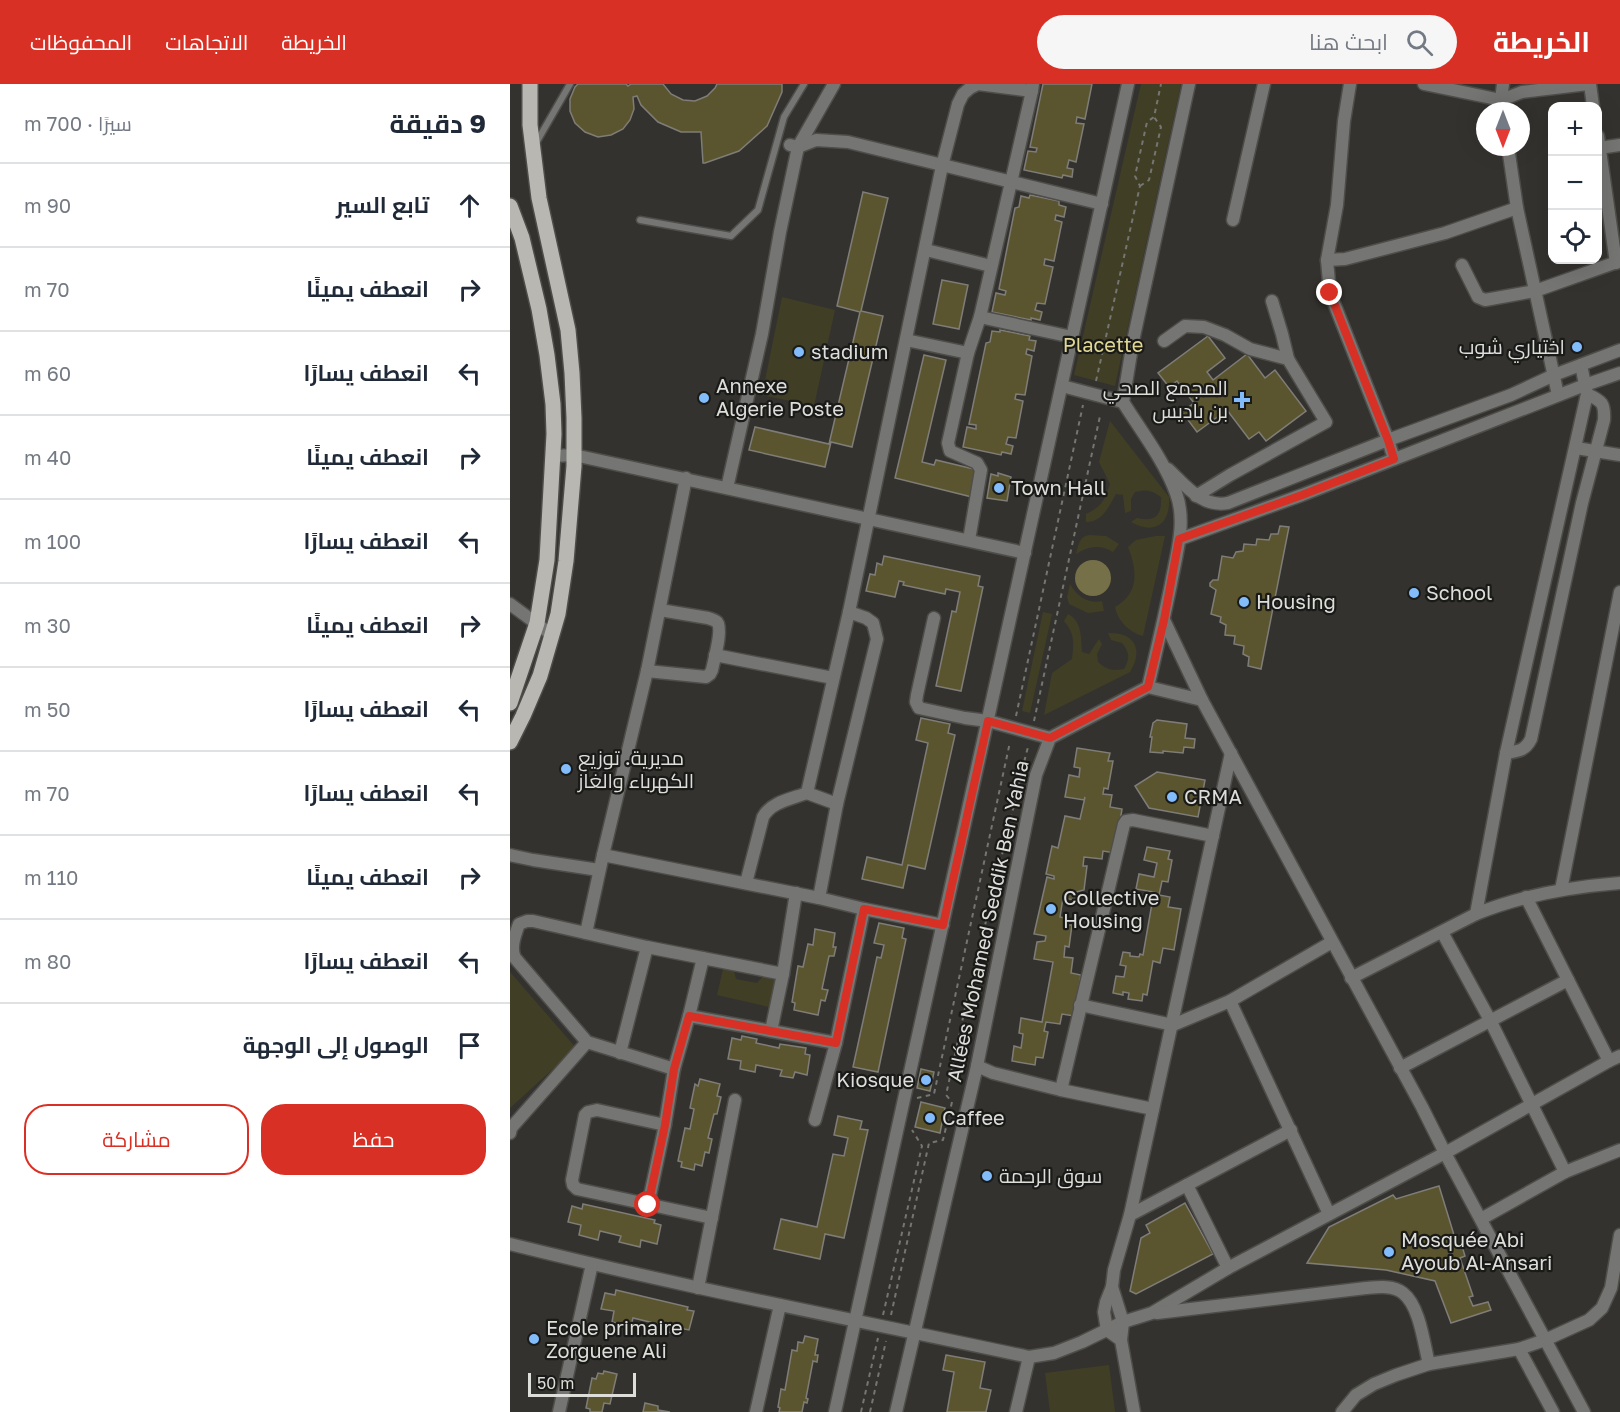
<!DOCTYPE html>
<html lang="ar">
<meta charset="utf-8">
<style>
body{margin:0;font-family:"Golos Text",Cairo,sans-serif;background:#f6f6f7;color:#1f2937;direction:rtl}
.controls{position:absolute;right:18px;top:18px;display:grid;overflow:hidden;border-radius:12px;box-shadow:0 6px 24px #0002}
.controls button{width:54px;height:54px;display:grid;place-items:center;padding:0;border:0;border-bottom:2px solid #e0e1e3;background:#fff;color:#1f2937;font:30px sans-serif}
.compass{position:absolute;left:966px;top:18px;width:54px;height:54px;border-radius:50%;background:#fff;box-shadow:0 6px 24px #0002;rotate:180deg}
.scale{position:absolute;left:18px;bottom:15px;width:108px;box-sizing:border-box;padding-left:6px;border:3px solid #ddddda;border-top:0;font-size:16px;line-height:21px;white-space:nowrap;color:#ddddda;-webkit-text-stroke:4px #1a1a18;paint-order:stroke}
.stop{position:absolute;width:18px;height:18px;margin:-14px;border:4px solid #d93025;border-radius:50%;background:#fff}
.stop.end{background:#d93025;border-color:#fff;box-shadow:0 2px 6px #0008}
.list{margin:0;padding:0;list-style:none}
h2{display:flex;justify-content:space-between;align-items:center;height:78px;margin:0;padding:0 24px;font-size:26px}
h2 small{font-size:20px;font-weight:400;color:#747a83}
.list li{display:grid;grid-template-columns:39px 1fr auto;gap:18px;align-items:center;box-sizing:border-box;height:84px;padding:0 24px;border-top:2px solid #e0e1e3}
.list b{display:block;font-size:22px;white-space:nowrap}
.list em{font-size:20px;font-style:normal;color:#747a83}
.actions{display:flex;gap:12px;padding:18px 24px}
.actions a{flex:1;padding:14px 0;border:2px solid #d93025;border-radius:24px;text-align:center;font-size:21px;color:#d93025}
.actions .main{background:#d93025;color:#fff}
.icon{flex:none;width:33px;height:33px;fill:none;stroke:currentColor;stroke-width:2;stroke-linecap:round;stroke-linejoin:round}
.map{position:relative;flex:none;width:1110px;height:1328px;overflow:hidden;direction:ltr}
header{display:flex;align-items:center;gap:36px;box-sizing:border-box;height:84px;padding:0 30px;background:#d93025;color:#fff}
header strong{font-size:28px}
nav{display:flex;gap:33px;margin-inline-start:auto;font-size:21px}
.search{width:420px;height:54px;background:#f6f6f7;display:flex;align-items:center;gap:15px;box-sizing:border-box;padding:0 21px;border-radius:33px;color:#747a83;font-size:22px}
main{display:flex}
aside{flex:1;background:#fff}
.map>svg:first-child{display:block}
.green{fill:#413e26}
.water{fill:#767049}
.building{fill:#5b552f;stroke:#7e7d78;stroke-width:1.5}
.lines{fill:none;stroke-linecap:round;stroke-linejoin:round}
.service-casing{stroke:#4e4d4a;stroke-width:9}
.minor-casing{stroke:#4e4d4a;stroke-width:15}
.tertiary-casing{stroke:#4e4d4a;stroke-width:15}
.primary-casing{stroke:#4e4d4a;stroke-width:18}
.path{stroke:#757571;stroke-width:2;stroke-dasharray:4.5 4.5;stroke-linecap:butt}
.service{stroke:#757573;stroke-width:6}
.minor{stroke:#757573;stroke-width:12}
.tertiary{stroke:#757573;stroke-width:12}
.primary{stroke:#b8b7b2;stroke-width:15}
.route{stroke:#d93025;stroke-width:8}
.poi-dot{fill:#82bcfa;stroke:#1a1a18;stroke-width:2}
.labels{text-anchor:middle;stroke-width:4.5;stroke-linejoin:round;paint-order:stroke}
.park-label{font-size:20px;fill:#e1d794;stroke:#1a1a18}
.poi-label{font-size:20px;fill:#ddddda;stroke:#1a1a18;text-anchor:start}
.street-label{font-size:20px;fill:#ddddda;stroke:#1a1a18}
</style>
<header>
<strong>الخريطة</strong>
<div class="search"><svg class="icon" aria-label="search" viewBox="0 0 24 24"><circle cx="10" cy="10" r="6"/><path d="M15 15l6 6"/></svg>ابحث هنا</div>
<nav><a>الخريطة</a><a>الاتجاهات</a><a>المحفوظات</a></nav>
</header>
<main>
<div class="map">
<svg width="1110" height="1328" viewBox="0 0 1110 1328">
<rect width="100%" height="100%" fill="#33322e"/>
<!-- green -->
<g class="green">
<path d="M631 0H671L605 302 564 291Z"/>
<path d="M272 213 325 226 304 322 252 311Z"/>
<path d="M600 337 659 413C661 439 645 452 621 438L627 434C645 438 652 432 651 413 642 406 636 405 625 408L621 415V427L615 429 613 411 606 410C599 422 593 438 576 438V430C592 423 595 415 600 400L589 378Z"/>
<path d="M580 451 596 452 609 460 603 468C591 460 578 462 566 470 569 461 569 452 580 451Z"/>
<path d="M646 452H655L633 552C620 549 607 536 605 523 630 509 627 486 618 463L626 456Z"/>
<path d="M560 500C567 512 577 520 592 517L594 527 578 529 559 520 557 513Z"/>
<path d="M533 528 542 530 520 629 512 627Z"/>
<path d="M558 530C572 537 571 554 572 568L579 570 589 555 592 560 587 570 588 578C597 586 602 587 614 585 620 574 620 569 612 559L601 556 598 549C625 548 634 566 620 588L534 631 542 589 562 575C564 559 565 550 554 537Z"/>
<path d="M213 885 224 887 226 895 247 899 254 891 266 894 259 923 207 911Z"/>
<path d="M0 888 66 964 0 1024Z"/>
<path d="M599 1281 605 1328H540L535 1289Z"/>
</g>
<!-- water -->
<circle class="water" cx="583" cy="494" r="18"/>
<!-- building -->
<g class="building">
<path d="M68 0H116L118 2 121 0H153L161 10 173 16 185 17 197 12 205 4 207 0H272V8L257 42 229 67 195 79H193L191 48H171L148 38 131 21 127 12 123 13 124 25 120 36 113 45 101 51 88 53 75 48 65 39 60 27V15L65 3Z"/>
<path d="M533 0H582L575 35 567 33 566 39 574 40 566 78 559 76 557 84 563 85 562 93 553 91 552 94 514 86 518 67 526 68 527 64 520 63Z"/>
<path d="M353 108 378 114 351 227 373 232 342 363 321 358 315 383 239 366 245 343 319 360 350 228 327 222Z"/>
<path d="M520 111 549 117V121L556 123 554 133 546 131 545 136 552 138 544 177 535 175 534 181 543 183 535 220 527 219 525 226 532 228 530 236 521 234V236L482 228 486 209 495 211 496 207 489 205 505 124 509 123 511 112 519 114Z"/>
<path d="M432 196 458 201 449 245 423 240Z"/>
<path d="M490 246 520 252 519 256 526 257 524 267 517 265 516 270 522 272 515 311 506 310 505 315 513 317 506 354 498 353 496 360 503 362 501 370 492 368 491 371 453 363 457 343 466 345V341L459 340 476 259 480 258 482 247 490 248Z"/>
<path d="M698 252 715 274 697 288 703 296 737 270 755 294 765 286 796 327 756 357 749 348 739 355 717 326 687 348 672 328 684 319 667 297 659 303 648 289Z"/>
<path d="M414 271 436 276 412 378 424 381 426 376 468 386 462 413 385 394Z"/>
<path d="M488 389 501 393 497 417 477 414 481 390 488 392Z"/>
<path d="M770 442 779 443 751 585 738 582 739 573 733 570 734 562 724 560 725 552 715 551 716 541 710 538 711 533 701 530 706 506 700 502V499L703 496H708L712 472 723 474 726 468 733 467 734 460 746 461 747 455 759 456 761 450H768Z"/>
<path d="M374 472 470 492 468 502 473 503 451 607 426 602 442 527 446 528 450 508 436 505 435 510 393 501 394 498 389 497 385 513 356 507 360 490 365 491 367 479 372 481Z"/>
<path d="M411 634 440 640 438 649 445 651 415 785 398 781 393 804 352 795 357 773 392 781 418 659 406 656Z"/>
<path d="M647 636 677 640 675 654 685 655 684 664 674 663 673 669 653 667V669L640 668 642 653H640L643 639Z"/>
<path d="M567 664 600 669 598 677H603L598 705 594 704 593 710 602 711 600 723 612 725 605 769 593 767 592 775 574 773 573 782H577L574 806 566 808 565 816 553 814 550 833 559 835 558 841H562L559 863 555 862 554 873 563 874 561 889 571 891 564 932 552 930 550 940 536 938 534 947 538 948 533 974 526 973 525 981 502 977 504 962 511 964 513 950 509 949 511 934 532 938 543 878 524 875 527 858 535 857 536 852 524 850 537 793 544 795V792L536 790 542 762 548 764 555 732 570 735 575 713 574 716 555 713 559 691 569 693 570 684 564 683Z"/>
<path d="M647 688 695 696 688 733 639 724 625 702Z"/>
<path d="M637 763 660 767 658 775 662 776 658 798 652 797 649 811 660 813 658 823 671 825 664 866 653 864 650 879 643 877 637 911 633 910 632 917 618 915 619 909 613 908V911L603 909 606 892 614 893 616 882 610 881 613 868 620 869V872L629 873 630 870 633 871 644 808 626 805 629 790 644 793 647 779 634 776Z"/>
<path d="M369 839 394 844 392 854 396 855 368 988 343 983 367 873 371 874 374 861 364 859Z"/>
<path d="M305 845 325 849 323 863H326L324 872H319L312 905 318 906 315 917 311 916 308 931 284 926 285 919 282 918 288 882 293 883 298 860 303 861Z"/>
<path d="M232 952 247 955 246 959 269 964 270 960 296 964 295 970 300 971 297 991 285 988 283 994 270 992 272 986 246 981 245 988 230 985 231 977 218 975 222 954 231 956Z"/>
<path d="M411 985 424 988 420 1007 407 1004Z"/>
<path d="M190 995 210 1000 207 1012 211 1013 207 1030H204L198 1054 202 1055 199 1069 195 1068 192 1082 185 1080 184 1086 171 1083 172 1078 168 1077 175 1044 180 1045 184 1025 180 1024 185 1000 188 1002Z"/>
<path d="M411 1018 435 1024 430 1049 405 1043Z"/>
<path d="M328 1032 352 1037 350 1045 358 1046 334 1154 315 1150 310 1175 264 1165 271 1135 307 1143 323 1070 334 1072 338 1054 324 1051Z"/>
<path d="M929 1102 948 1164 952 1162 955 1172 950 1174 963 1212 959 1213 963 1222 978 1218 981 1226 941 1239 925 1197 876 1186 797 1179 819 1143 883 1111 886 1115Z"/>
<path d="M675 1119 703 1170 626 1210 620 1207 631 1154 640 1149 636 1141Z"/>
<path d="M73 1120 145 1136 144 1139 151 1141 147 1160 131 1156 130 1163 109 1158 111 1152 90 1147 88 1156 69 1151 71 1141 58 1138 62 1122 72 1125Z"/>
<path d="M106 1206 178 1223 177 1226 184 1227 179 1246 164 1243 162 1249 142 1244 144 1239 123 1234 121 1242 102 1238 104 1227 91 1225 95 1209 105 1211Z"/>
<path d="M295 1252 308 1255 305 1271H308L307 1278 303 1277 296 1314 298 1315 297 1319 294 1318 292 1328H269L270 1324 268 1323 271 1305 275 1306 282 1266 287 1267 288 1258 293 1259Z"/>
<path d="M436 1271 475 1278 470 1304 481 1306 476 1328H437L444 1288 433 1286Z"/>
<path d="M94 1287 107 1290 100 1320 94 1319 92 1328H80V1325L76 1324 82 1294 86 1295 88 1289 93 1290Z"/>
<path d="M135 1319 148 1322V1326L160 1328H133Z"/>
</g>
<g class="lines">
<!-- service casing -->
<g class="service-casing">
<g id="service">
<path d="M26 59 60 0"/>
<path d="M130 136 221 152 248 126 274 33 294 0"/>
</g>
</g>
<!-- minor casing -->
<g class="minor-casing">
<g id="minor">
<path d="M914 0 991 16 1012 8 1078 0"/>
<path d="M1080 0 1083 22"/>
<path d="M992 27 991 16 993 0"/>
<path d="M1088 52 1106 179"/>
<path d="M280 61 288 63 306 56 338 58 592 120"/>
<path d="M998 63 1007 124 1048 311"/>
<path d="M1089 64 1110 61"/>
<path d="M723 136 754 0"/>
<path d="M416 166 481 182"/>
<path d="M817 176 827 121 834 37 840 0"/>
<path d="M952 181 968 213 975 216 1025 207 1110 177"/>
<path d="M762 217 772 250 778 275"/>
<path d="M470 233 562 253"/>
<path d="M396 256 458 269"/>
<path d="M654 257 675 242 694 243 715 251 740 265 778 275 816 338 720 391 686 412"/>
<path d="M552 302 613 318"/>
<path d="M1066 364 1110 371"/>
<path d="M43 372 64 371 515 469"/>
<path d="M884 375 878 356 820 209 817 176 835 175 935 149 1007 124"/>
<path d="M217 404 252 250 270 148 288 63 324 0"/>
<path d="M459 456 471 386 467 379 440 367 438 359 458 269 470 233 522 7"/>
<path d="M424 534 407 611 406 618 409 624 455 634 478 637 540 654"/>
<path d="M654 536 692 616 912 1023 935 1069 1074 1328"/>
<path d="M205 571 323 594"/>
<path d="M137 587 196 593 200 590 202 586C204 576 213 545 207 538 205 536 201 535 198 534L150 526"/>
<path d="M638 603 692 616"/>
<path d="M996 669C1008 667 1015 667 1021 655L1072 419 1094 336C1095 319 1092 317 1077 310"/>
<path d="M327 720 297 709 339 528"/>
<path d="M0 771 23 776 89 786"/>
<path d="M93 771 137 587 176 394"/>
<path d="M236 799 253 733C261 718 281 715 297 709"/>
<path d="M1051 806 1110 508"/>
<path d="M309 814 327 720 367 555 363 539 356 534 339 528 432 82 448 20 453 10 460 4 468 0 522 7 523 0"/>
<path d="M966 830 996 669 1077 310 1071 281"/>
<path d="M932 848 980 936 1055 1088"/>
<path d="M76 849 93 771 309 814 354 825 433 841"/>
<path d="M193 874 179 932 261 947"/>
<path d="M273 890 286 809"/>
<path d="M841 894 966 830C1012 811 1060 803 1110 799"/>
<path d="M720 917 819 1130"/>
<path d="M570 921 663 941 720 917 822 858"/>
<path d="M110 969 137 863"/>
<path d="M1099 977 1110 972"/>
<path d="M467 982 483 989 551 1006 643 1025"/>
<path d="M890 984 1058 896"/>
<path d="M164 985 77 958 5 874C0 864 5 851 9 840L17 837H23L137 863 273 890 261 947 326 959"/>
<path d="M551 1006 614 740 616 737 623 736 703 752"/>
<path d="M305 1036 326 959 354 825"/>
<path d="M155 1041 87 1026 78 1028 75 1031 62 1096 63 1101 67 1105 202 1134"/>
<path d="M0 1049 1 1044 77 958"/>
<path d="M677 1101 718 1184"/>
<path d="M138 1121 155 1041 164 985 179 932"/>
<path d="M620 1131 781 1046"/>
<path d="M971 1135 1055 1088 1110 1066"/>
<path d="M0 1160C172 1203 346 1236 519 1273L544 1269 572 1258 613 1238 642 1229 718 1184 935 1069 1099 977 1016 813"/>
<path d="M602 1203 613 1238 611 1256 624 1328"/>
<path d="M188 1204 225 1016"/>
<path d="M647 1229 856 1204C868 1203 883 1201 893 1209 910 1222 914 1261 919 1280"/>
<path d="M611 1256 597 1246 594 1228 596 1218 602 1203 604 1186 620 1131 721 669"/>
<path d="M1009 1265 1043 1328"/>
<path d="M49 1328 82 1180"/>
<path d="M246 1328 270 1221"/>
<path d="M506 1328 519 1273"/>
<path d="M832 1328 846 1311 864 1300 886 1291 919 1280 1009 1265 1035 1256 1079 1236 1092 1224 1101 1204 1110 1151"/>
</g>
</g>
<!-- tertiary casing -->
<g class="tertiary-casing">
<g id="tertiary">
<path d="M658 385C675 401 692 424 718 419L878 356 1001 311 1044 291 1110 266"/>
<path d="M670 455 792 411 1075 301 1110 289"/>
<path d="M0 520 42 551"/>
<path d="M325 1328 618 0"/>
<path d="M386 1328 467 982 526 691 540 654 638 603C646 569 654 534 661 500 666 471 677 438 666 409 654 376 631 347 613 318L623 257 679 0"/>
</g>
</g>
<!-- primary casing -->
<g class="primary-casing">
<g id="primary">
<path d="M0 122 12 154 29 225 37 271 43 320 44 350 37 476 27 539 0 619"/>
<path d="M0 658 13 632 30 592 48 530 56 477 64 382V334L62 289 58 246 29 114 20 41V0"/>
</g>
</g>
<!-- path -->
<g class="path">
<path d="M630 102 639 96 651 43 644 33"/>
<path d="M586 297 630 102 625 92 637 38 644 33 651 0"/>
<path d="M506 632 573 321"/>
<path d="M524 637 590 332"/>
<path d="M512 686 518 663"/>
<path d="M407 1014 424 1010 500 658"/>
<path d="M373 1231 412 1062 402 1046"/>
<path d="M381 1231 419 1059 433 1056 442 1018 436 1011 456 920 511 692"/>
<path d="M351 1328 368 1254"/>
<path d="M360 1328 376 1257"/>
</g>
<!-- service -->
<use href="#service" class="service"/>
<!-- minor -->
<use href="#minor" class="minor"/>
<!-- tertiary -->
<use href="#tertiary" class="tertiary"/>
<!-- primary -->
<use href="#primary" class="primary"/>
</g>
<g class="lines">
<!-- route -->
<path class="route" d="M138 1121 155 1041 164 985 179 932 326 959 354 825 433 841 478 637 540 654 638 603 654 536 669 455 792 411 884 375 878 356 820 209"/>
</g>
<!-- markers -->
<g class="poi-dot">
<circle cx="1067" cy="263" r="6"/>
<circle cx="289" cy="268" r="6"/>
<circle cx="194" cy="314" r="6"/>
<path d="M729 307h6v6h6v6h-6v6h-6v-6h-6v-6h6z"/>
<circle cx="489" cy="404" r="6"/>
<circle cx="904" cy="509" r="6"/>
<circle cx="734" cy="518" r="6"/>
<circle cx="56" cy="685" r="6"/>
<circle cx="662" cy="713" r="6"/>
<circle cx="541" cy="825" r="6"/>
<circle cx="416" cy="996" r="6"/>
<circle cx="420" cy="1034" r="6"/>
<circle cx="477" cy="1092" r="6"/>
<circle cx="879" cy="1168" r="6"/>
<circle cx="24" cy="1255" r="6"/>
</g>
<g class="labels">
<!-- park labels -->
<g class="park-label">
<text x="593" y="268">Placette</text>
</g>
<!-- poi labels -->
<g class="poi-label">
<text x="1055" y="270" text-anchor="end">اختياري شوب</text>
<text x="301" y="275">stadium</text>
<text x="206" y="309">Annexe<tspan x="206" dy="23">Algerie Poste</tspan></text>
<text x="718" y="311" text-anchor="end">المجمع الصحي<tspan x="718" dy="23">بن باديس</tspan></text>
<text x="501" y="411">Town Hall</text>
<text x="916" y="516">School</text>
<text x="746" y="525">Housing</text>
<text x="68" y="681">مديرية. توزيع<tspan x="68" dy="23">الكهرباء والغاز</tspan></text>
<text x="674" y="720">CRMA</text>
<text x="553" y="821">Collective<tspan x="553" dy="23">Housing</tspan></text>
<text x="404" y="1003" text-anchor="end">Kiosque</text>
<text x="432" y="1041">Caffee</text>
<text x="489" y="1099">سوق الرحمة</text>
<text x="891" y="1163">Mosquée Abi<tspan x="891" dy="23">Ayoub Al-Ansari</tspan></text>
<text x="36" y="1251">Ecole primaire<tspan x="36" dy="23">Zorguene Ali</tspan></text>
</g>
<!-- street labels -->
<g class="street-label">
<text transform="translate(478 837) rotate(-78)" y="7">Allées Mohamed Seddik Ben Yahia</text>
</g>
</g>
</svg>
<div class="controls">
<button>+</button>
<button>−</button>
<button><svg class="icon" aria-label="locate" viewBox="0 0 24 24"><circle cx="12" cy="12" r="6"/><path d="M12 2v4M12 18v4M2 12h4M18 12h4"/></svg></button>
</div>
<svg class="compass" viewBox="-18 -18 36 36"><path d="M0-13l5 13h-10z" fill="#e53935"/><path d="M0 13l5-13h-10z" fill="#747a83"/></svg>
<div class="scale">50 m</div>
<div class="stop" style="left:138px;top:1121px"></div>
<div class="stop end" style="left:820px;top:209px"></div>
</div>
<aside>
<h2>9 دقيقة<small>سيرًا · 700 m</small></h2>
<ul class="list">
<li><svg class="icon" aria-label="ahead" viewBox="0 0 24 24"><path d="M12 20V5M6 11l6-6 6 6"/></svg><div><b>تابع السير</b></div><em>90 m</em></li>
<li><svg class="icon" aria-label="right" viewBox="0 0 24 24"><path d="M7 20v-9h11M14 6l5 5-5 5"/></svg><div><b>انعطف يمينًا</b></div><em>70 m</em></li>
<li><svg class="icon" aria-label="left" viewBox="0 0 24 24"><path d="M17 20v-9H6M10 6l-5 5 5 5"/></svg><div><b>انعطف يسارًا</b></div><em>60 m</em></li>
<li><svg class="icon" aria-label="right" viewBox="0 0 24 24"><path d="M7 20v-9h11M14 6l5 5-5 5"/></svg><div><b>انعطف يمينًا</b></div><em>40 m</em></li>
<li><svg class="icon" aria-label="left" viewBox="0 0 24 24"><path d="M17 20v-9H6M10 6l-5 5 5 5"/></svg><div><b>انعطف يسارًا</b></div><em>100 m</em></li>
<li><svg class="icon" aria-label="right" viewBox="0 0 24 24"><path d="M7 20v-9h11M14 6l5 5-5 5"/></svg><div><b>انعطف يمينًا</b></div><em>30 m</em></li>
<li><svg class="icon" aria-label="left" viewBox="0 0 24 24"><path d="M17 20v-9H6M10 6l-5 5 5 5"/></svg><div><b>انعطف يسارًا</b></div><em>50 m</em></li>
<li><svg class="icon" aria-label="left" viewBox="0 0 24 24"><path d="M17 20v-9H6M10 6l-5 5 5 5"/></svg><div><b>انعطف يسارًا</b></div><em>70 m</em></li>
<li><svg class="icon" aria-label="right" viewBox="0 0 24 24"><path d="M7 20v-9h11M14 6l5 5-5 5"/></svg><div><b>انعطف يمينًا</b></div><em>110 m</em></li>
<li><svg class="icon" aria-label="left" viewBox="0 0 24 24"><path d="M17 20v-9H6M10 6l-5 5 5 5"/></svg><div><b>انعطف يسارًا</b></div><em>80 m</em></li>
<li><svg class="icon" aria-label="arrive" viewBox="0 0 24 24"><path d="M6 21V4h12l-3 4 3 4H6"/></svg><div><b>الوصول إلى الوجهة</b></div></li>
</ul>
<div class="actions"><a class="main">حفظ</a><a>مشاركة</a></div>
</aside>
</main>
